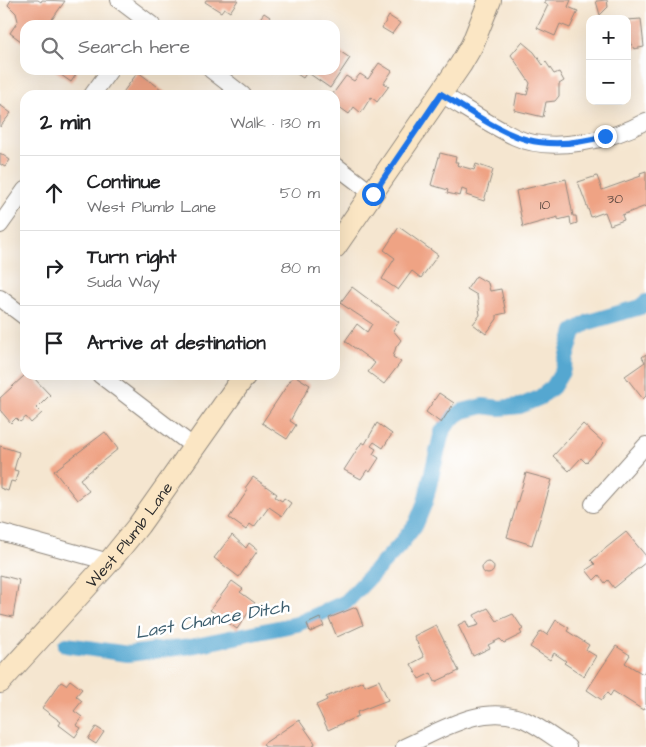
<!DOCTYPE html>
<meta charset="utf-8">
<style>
body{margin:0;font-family:"Architects Daughter",sans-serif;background:#f6f6f6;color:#202124}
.controls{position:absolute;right:15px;top:15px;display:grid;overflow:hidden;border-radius:10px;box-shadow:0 5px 20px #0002}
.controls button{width:45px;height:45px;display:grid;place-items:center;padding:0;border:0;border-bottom:1px solid #e0e0e0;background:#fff;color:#202124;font:25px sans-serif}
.stop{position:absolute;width:15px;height:15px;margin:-11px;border:4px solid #1a73e8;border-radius:50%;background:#fff}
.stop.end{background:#1a73e8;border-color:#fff;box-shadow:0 1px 5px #0008}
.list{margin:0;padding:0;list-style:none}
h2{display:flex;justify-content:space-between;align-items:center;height:65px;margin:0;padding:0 20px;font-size:21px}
h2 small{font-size:16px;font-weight:400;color:#757577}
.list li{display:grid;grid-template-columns:32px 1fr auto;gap:15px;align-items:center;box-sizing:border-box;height:75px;padding:0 20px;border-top:1px solid #e0e0e0}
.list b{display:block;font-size:19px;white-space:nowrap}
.list p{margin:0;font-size:16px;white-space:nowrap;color:#757577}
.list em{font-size:16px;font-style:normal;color:#757577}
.icon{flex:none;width:28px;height:28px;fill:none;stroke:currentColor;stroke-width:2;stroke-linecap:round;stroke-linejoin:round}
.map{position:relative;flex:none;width:646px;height:747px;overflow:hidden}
.search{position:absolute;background:#fff;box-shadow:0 5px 20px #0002;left:20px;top:20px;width:320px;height:55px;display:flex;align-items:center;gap:12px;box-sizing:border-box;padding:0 18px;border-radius:15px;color:#757577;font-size:19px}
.panel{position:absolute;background:#fff;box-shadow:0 5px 20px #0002;left:20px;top:90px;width:320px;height:290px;border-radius:15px}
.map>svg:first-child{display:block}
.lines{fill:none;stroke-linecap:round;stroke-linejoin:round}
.canal{stroke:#55a7d0;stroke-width:16}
.building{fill:#efa384}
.street-casing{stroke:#90887e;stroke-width:18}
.secondary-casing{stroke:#90887e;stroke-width:24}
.street{stroke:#fff;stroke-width:16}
.secondary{stroke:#fbe6c4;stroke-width:22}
.route{stroke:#1a73e8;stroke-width:6}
.labels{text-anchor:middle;stroke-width:5;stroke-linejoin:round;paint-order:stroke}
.number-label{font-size:14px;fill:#5c4941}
.street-label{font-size:16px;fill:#2b2b2b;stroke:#fff}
.water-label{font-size:18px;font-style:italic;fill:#3c5d6d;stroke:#fff}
</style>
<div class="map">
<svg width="646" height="747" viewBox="0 0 646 747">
<rect width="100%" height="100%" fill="#fff"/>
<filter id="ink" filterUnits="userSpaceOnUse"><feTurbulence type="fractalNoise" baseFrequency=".02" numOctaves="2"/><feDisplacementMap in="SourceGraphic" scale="10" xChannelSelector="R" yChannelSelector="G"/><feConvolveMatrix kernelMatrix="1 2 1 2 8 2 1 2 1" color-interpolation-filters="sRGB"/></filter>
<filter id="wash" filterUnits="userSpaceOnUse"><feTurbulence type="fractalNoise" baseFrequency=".0096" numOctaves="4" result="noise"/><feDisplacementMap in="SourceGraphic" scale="20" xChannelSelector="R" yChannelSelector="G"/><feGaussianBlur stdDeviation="1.12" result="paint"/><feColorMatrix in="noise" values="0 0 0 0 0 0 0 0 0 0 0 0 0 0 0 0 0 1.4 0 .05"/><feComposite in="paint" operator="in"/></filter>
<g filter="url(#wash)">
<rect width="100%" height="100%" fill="#f5e6d0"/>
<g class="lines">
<!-- canal -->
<path class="canal" d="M66 645 128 654 191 646 297 624 346 602 399 546 416 524 425 502 442 432 451 419 463 411 483 406 500 408 520 406 539 398 553 387 562 372 574 331 589 322 640 307 646 302"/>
</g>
<g id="blocks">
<!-- building -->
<g class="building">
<path d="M11 0H38L41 2 42 0 65 1 48 25H25V44L10 33 18 21 16 13 8 5Z"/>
<path d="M206 0H238L230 12 224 8 221 12 205 2Z"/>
<path d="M546 0H571L568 7 578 11 570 28 560 24 555 36 537 28 548 5 544 3Z"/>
<path d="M607 0 608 7 600 15 596 1Z"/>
<path d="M264 13 270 17 265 25H255Z"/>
<path d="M389 16 400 23 392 34 382 28Z"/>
<path d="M641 19 644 47 634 49 627 37V20Z"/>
<path d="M522 42 534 52 543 65 546 62 554 74 559 72 564 81 559 84V96L555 101 546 102 543 117 514 110 517 93 527 95 530 83 511 55Z"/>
<path d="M335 48 350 58 330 88 307 72 303 78 291 70H335Z"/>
<path d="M379 63 392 71 384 83 389 86 377 102 371 97 361 113 354 107 349 114 335 104V95H332L346 76 354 81 360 74 368 79Z"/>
<path d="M54 70H73L77 73 71 82Z"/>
<path d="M138 72 169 95H121Z"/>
<path d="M0 105 11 113 0 127Z"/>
<path d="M0 153 10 160 5 167 0 164Z"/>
<path d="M440 153 456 157 455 162H458L457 165 474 170 476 164 493 170 484 201 466 195 467 191 462 189 460 196 447 193 448 190 431 185Z"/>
<path d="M646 171V206L622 215 624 220 610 225 605 212 591 217 578 182 597 176 602 190 641 176 640 173Z"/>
<path d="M566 179 573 216H576L577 223 571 225 570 217 558 220V217L523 227 516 191Z"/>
<path d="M399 227 438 255 421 278 412 271 398 290 382 279 395 258 384 250Z"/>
<path d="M476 276 488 283 490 291 501 289 506 313 497 315V319L486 334 473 324 480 315 477 295 467 289Z"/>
<path d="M352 287 399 322 393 330 401 340 396 347 393 357 401 362 384 384 368 372 375 363 345 341 357 324 367 332 372 324 340 303Z"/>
<path d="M646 354V396L643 399 625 376 645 362 642 357Z"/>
<path d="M25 375H31L50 395 37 408 42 413 31 423 26 417 20 422 16 418 11 423 0 410V398Z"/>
<path d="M294 375 310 385 290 421 296 425 287 439 262 423Z"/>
<path d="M439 393 454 403 441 423 426 412Z"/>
<path d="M377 423 392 434 383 448 374 442 371 446 376 449 373 454 379 458 370 472 367 470 361 479 344 470 362 442 365 444Z"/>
<path d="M583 424 604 443 586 463 581 458 569 471 553 456Z"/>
<path d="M105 432 118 449 80 479 89 491 77 500 54 471Z"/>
<path d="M0 446 19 452 14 470 18 471 15 482 11 481 8 491 0 488Z"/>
<path d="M526 473 552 480 532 545 507 537Z"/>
<path d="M253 477 277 494 275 497 282 501 284 498 291 503 282 516 269 507 254 527 250 524 246 530 229 518 248 490 245 488Z"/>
<path d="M626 532 646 556V562L614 588 608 580 605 583 599 575 594 580 586 570 595 564 591 560Z"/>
<path d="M232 535 246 548 249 543 258 550 239 577 214 558Z"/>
<circle cx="488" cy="568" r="6"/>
<path d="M0 575 19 580 13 617 0 614Z"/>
<path d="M232 581 243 589 240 592 255 603 237 629 210 610Z"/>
<path d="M356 607 363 625 337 637 329 618Z"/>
<path d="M488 608 497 621 513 614 523 629 520 631 522 634 504 643 500 639 488 645 490 648 473 656 458 625 466 621 469 628 479 625 474 615Z"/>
<path d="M320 618 324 626 310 632 307 624Z"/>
<path d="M556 620 569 628 567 631 589 645 586 650 596 656 584 676 564 663 566 661 554 653 550 660 530 647 541 631 547 635Z"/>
<path d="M436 625 459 671 435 682 431 673 419 679 411 664 424 657 414 636Z"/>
<path d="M616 646 630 655 625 663 643 674 646 669V705L643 710 613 691 610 696 607 693 602 700 587 690Z"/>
<path d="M70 680 82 689 76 696 82 701 74 711 82 717 76 725 81 728 75 737 59 725 61 722 42 708 61 682 66 685Z"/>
<path d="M379 680 388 700 357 712 358 716 328 730 316 705 327 700 326 697 363 681 365 686Z"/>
<path d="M299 720 315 743 313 747H265L263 744Z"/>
<path d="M96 727 104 732 96 744 88 739Z"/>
</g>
</g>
</g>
<g filter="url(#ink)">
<use href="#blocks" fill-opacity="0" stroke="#90887e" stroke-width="1"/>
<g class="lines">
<!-- street casing -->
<g class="street-casing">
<g id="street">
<path d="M119 0 152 25"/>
<path d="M211 70 243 95"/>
<path d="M441 94C465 108 490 125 515 137 551 154 613 140 646 121"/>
<path d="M92 95 110 70"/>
<path d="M335 165 373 194"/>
<path d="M0 225 25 190"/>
<path d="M0 298 25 317"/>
<path d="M100 375 194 447"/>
<path d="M593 504 646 445"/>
<path d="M0 532 109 562"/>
<path d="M404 747C442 730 483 702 525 720 540 727 554 738 568 747"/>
</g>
</g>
<!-- secondary casing -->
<g class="secondary-casing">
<g id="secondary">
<path d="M335 247 461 64 472 45 490 0"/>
<path id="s1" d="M0 682 109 562 139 525 245 375"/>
</g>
</g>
<!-- street -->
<use href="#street" class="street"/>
<!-- secondary -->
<use href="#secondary" class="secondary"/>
</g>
</g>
<g class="lines" filter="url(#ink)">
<!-- route -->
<path class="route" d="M373 194 441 94C503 131 529 157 605 136"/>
</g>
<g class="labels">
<!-- number labels -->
<g class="number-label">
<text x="615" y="203">30</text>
<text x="545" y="209">10</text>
</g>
<!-- street labels -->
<g class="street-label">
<text dy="6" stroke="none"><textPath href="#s1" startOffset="196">West Plumb Lane</textPath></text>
</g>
<!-- water labels -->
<g class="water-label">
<text transform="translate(212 619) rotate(-10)" y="6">Last Chance Ditch</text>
</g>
</g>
</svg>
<div class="controls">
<button>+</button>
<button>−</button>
</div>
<div class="stop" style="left:373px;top:194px"></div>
<div class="stop end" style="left:605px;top:136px"></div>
<div class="search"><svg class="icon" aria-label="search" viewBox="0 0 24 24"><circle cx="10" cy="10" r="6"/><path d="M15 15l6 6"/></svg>Search here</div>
<section class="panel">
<h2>2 min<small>Walk · 130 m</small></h2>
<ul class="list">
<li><svg class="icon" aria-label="ahead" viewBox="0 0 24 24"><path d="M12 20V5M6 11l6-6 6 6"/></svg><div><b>Continue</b><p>West Plumb Lane</p></div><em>50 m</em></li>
<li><svg class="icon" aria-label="right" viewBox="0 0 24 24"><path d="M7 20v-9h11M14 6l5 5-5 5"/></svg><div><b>Turn right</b><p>Suda Way</p></div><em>80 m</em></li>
<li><svg class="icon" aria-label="arrive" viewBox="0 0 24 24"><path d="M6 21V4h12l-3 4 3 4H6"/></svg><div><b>Arrive at destination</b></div></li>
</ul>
</section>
</div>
